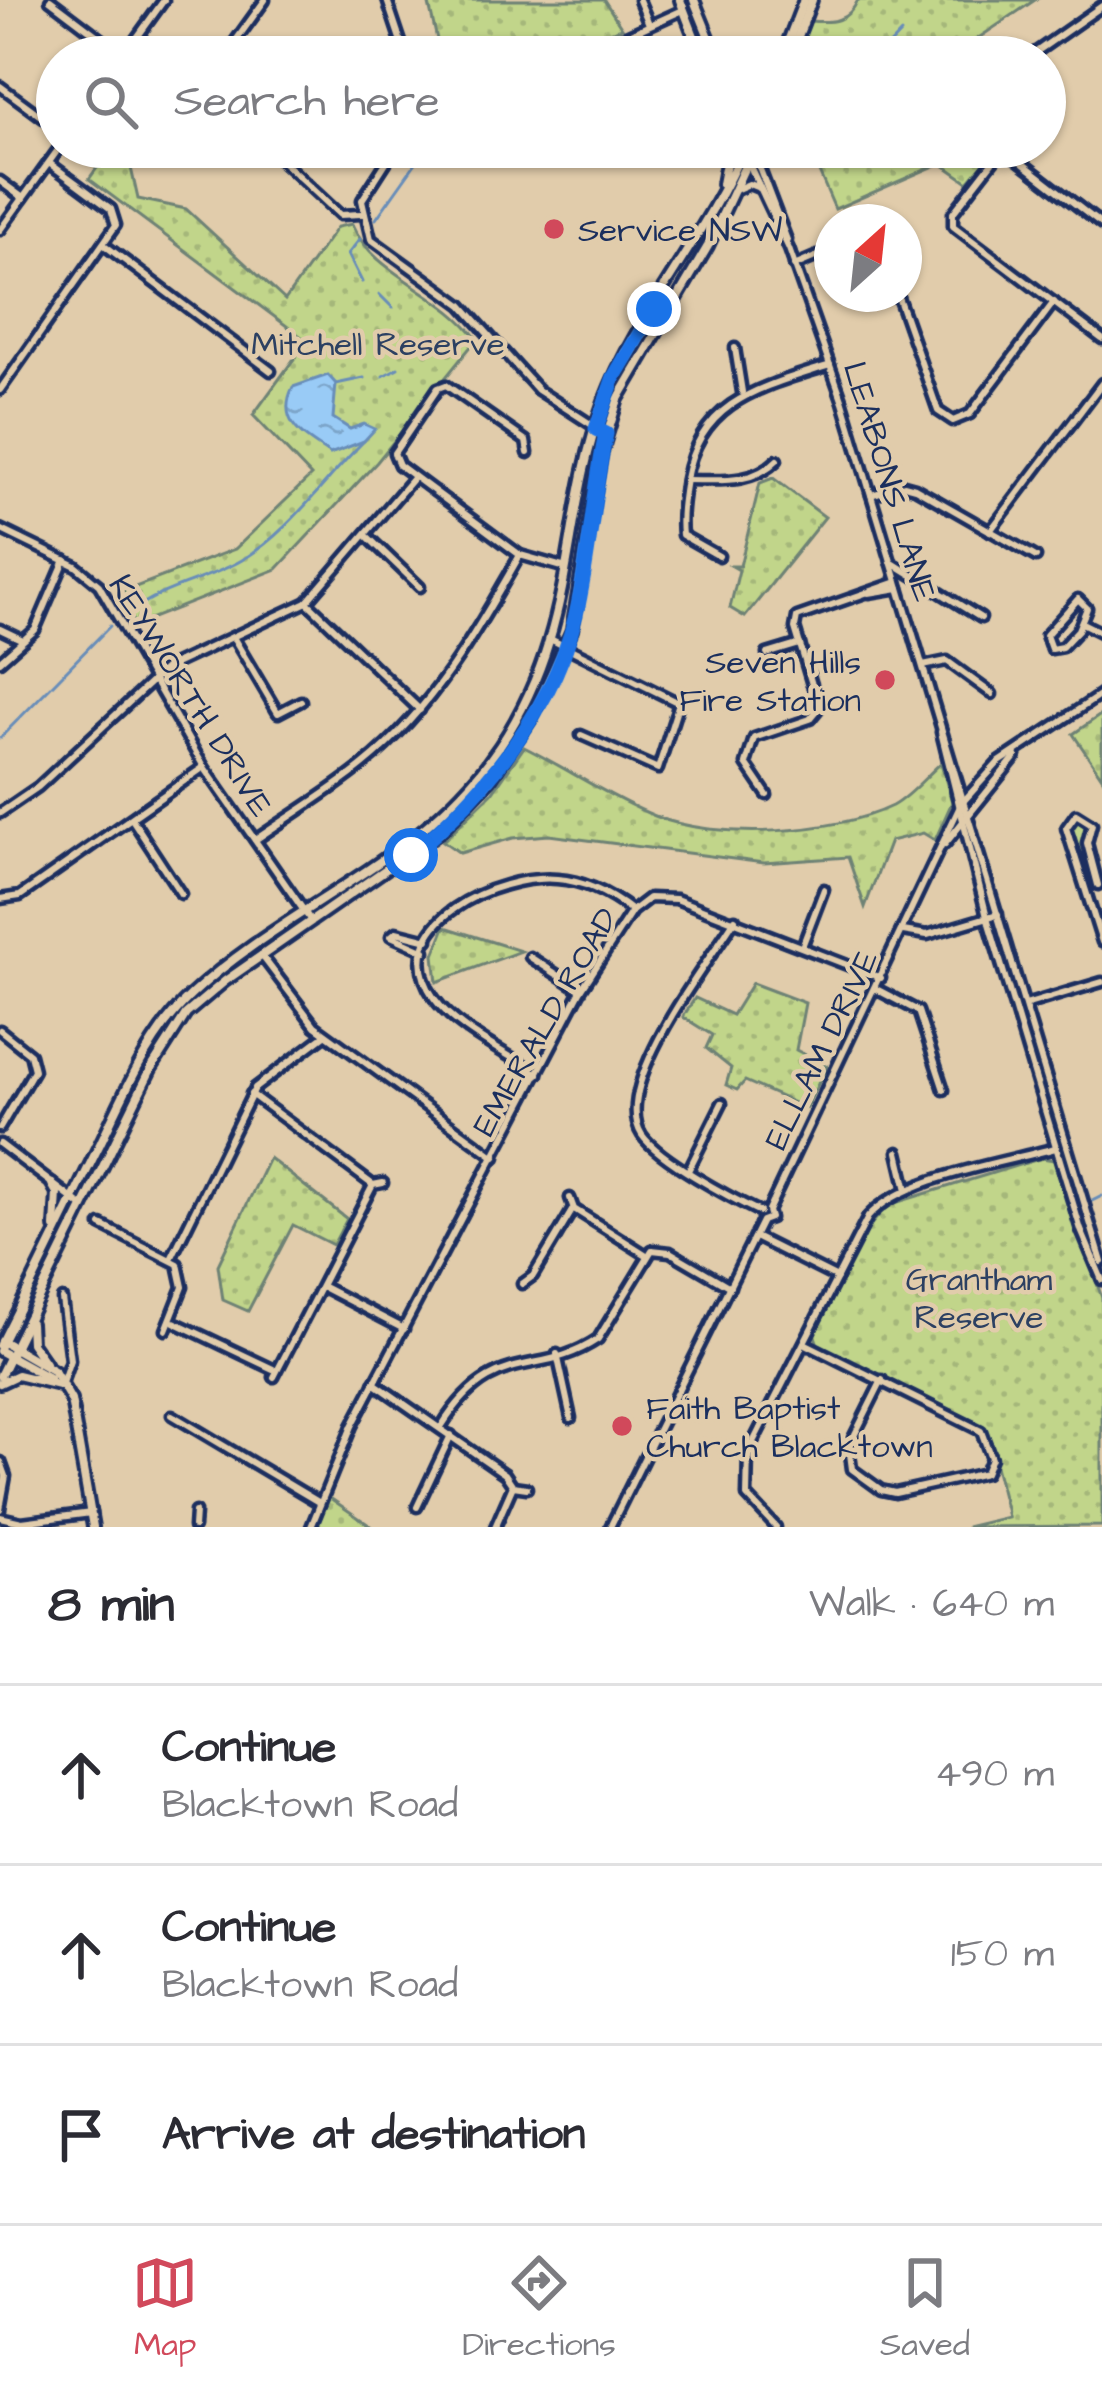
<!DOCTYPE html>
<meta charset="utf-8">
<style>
body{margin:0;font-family:"Architects Daughter",sans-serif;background:#f2f2f3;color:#2b2b33}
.compass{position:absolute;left:814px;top:204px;width:108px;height:108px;border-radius:50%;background:#fff;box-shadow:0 3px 9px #0004;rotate:27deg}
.stop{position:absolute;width:36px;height:36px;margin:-27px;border:9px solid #1a73e8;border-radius:50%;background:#fff}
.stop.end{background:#1a73e8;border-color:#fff;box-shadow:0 3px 12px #0008}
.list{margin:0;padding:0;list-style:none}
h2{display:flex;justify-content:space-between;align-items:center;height:156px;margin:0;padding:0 48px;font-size:51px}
h2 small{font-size:39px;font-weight:400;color:#7c7c81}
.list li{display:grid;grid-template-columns:78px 1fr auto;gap:36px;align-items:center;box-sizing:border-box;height:180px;padding:0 48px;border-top:3px solid #e1e1e2}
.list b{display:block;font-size:45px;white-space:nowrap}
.list p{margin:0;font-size:39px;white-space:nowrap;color:#7c7c81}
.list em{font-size:39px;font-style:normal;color:#7c7c81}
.icon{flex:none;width:66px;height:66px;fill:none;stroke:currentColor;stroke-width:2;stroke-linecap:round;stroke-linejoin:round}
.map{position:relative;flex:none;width:1102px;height:1527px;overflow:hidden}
.search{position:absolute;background:#fff;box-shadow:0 3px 9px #0004;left:36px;right:36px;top:36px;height:132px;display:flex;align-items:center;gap:30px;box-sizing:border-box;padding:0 42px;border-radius:66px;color:#7c7c81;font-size:45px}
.sheet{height:696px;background:#fff}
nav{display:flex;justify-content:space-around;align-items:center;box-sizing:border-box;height:168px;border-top:3px solid #e1e1e2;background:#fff;font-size:33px;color:#7c7c81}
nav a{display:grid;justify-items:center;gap:6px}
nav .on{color:#d1495b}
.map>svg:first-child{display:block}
.grass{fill:#c1d58a;stroke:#6e8274;stroke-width:3}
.park{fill:url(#park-dots);stroke:#6e8274;stroke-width:3}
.water{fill:url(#water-ripples);stroke:#678db9;stroke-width:3}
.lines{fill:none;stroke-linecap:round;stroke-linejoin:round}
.stream{stroke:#678db9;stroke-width:3}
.minor-casing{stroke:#1b2f5e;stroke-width:15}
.major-casing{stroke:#1b2f5e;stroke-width:16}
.minor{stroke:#e1ccab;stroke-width:6}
.major{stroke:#e1ccab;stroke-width:8}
.route{stroke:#1a73e8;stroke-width:15}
.poi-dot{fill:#d1495b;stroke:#e1ccab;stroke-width:4.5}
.labels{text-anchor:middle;stroke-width:9;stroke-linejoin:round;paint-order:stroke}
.poi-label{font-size:33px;fill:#1b2f5e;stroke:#e1ccab;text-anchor:start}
.park-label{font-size:33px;fill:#2c4062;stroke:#e1ccab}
.street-label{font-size:33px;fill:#1b2f5e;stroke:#e1ccab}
</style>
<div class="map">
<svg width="1102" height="1527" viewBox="0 0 1102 1527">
<defs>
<pattern id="park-dots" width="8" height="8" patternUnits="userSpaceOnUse" patternTransform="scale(3)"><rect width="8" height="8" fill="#c1d58a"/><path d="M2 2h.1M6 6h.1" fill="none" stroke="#a5b77a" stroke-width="1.8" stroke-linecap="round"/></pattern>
<pattern id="water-ripples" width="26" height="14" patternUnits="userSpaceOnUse" patternTransform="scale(3)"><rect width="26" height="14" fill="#99cbf6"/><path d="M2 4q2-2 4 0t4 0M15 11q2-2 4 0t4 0" fill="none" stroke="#7ca5ca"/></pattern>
</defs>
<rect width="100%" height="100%" fill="#e1ccab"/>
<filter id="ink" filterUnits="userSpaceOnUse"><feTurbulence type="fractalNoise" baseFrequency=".00833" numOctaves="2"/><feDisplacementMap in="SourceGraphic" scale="24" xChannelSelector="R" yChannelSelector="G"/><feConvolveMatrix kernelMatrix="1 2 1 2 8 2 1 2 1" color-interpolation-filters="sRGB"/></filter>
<g filter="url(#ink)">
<!-- grass -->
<path class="grass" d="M1074 817 1089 825 1084 847 1091 883 1068 828Z"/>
<!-- park -->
<g class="park">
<path d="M428 0H604L622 28 567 46 441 57Z"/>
<path d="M858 0H1035L962 49V57H797L810 21C832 23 848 22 858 0Z"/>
<path d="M112 147 127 150 138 199 186 209 285 300 337 227 352 224C373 275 445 293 477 339L377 462 277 569 135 625 117 594 235 549 311 476 253 415 307 341 89 179Z"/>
<path d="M764 147 993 152 968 182 941 163 835 209 810 151 769 167Z"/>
<path d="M773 478 825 517 745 617 730 608 739 570 732 566H740L760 483Z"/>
<path d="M1102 705V777L1073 734 1102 714Z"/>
<path d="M524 747C568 769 610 798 655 816 714 841 835 834 892 806 910 796 926 776 941 763L952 802 935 840 923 833 890 841 865 907 848 857 764 863 549 835 513 838 460 853 443 841 492 793Z"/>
<path d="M445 927 521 951 437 982 434 955Z"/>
<path d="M752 983 805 1003 796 1050 827 1066 806 1108 745 1081 737 1090 726 1085 731 1068 706 1048 712 1035 683 1017 695 998 732 1015Z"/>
<path d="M269 1158 347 1219 333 1245 293 1225 248 1311 223 1300 218 1265Z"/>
<path d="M1042 1158 1054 1160 1102 1298V1526L966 1527 1008 1517 986 1431 818 1345 814 1333 861 1236 888 1205Z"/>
<path d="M327 1496 372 1527H315Z"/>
</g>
<!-- water -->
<path class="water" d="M328 375 336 384 333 418 350 429 364 424 375 429 364 441 330 454C303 436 276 422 293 387Z"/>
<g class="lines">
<!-- stream -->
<g class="stream">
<path d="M878 57 901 33"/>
<path d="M376 219 427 147"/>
<path d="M360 239 348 254 362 282"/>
<path d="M379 294 393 308"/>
<path d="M383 376 398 368"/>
<path d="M336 384 364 378"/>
<path d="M130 613C163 586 206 581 242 560 290 532 325 479 364 441"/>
<path d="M0 738 110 626"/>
<path d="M1092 1201 1102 1196"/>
</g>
<!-- minor casing -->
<g class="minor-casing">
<g id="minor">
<path d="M50 0 124 56"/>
<path d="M387 0 406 57"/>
<path d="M639 0 649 24"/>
<path d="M123 57 164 0"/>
<path d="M224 57 265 0"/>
<path d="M533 57 604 46 683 10"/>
<path d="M1029 57 1102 6"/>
<path d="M0 86 57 128"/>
<path d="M267 147 340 215 361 214"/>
<path d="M396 147 362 200 371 239 462 305 538 390 606 434"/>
<path d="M1004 147 953 213V226L1102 339"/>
<path d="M1003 148 1102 225"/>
<path d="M753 151 787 240"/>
<path d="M748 162 789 249 843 402 1102 1262"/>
<path d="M0 181 23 198"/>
<path d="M735 190 749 184 759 188"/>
<path d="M0 230 60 147"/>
<path d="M103 244 271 371"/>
<path d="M794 266 832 250"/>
<path d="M897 294 938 411 953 421 970 414 1054 302"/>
<path d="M735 348 742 392"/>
<path d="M0 390 116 225 111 209 49 163"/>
<path d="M528 453 526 441 446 385 438 388 394 453 399 465 520 555 566 568"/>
<path d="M686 480C720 480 752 485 777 460"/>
<path d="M871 495 904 485 915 488 1036 557"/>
<path d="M0 529 76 566 99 585 204 767 311 921"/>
<path d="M990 531 1102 383"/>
<path d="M368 537 420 587"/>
<path d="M719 556 682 535C680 516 683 498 686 479 700 399 763 387 830 365"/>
<path d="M891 562 981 618"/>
<path d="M869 593 899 588"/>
<path d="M1078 599 1087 608 1078 630 1062 647 1051 649 1046 635Z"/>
<path d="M307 602 420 710"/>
<path d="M1082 623 1102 633"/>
<path d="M0 629 23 640"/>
<path d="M233 637 278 713 301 701"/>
<path d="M552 640 679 703 658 769 581 735"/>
<path d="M767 654 800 644"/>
<path d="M0 661 35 630 65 560"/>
<path d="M923 666 947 661 992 694"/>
<path d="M941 732 987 917 1081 1230 1102 1280"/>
<path d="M767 795 746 764 754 738 810 719 819 708 795 628 797 617 897 582"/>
<path d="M0 813 38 787 166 668 307 602 414 477"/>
<path d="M132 819 181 894"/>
<path d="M255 840C291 815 330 792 363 765 433 709 477 631 520 555"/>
<path d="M945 844 1016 756"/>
<path d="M1098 885 1087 843 1092 824 1076 814 1066 828 1102 942"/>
<path d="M0 899 20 896 204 767"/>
<path d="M735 919C707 965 610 1086 642 1135 659 1160 731 1198 760 1212"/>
<path d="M903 931 927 935 998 914"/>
<path d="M803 944 824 889"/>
<path d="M425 951 391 936 396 932 428 940"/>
<path d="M262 956 315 1026 495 1157"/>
<path d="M530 957 581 990"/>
<path d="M876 989 918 1011 944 1090"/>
<path d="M1025 1005 1102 982"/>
<path d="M0 1030 30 1054 34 1070 0 1128"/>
<path d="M538 1074C507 1053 456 1029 434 998 383 923 499 874 557 879 586 881 610 894 632 911"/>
<path d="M251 1094 373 1185"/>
<path d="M0 1144 83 1207"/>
<path d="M898 1152 907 1190"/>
<path d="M689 1169 722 1103"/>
<path d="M570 1198 574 1209 645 1254"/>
<path d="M101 1225 178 1264 183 1287 166 1330"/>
<path d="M755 1237 837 1278"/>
<path d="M172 1257 255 1088 325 1035"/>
<path d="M522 1284 533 1276 573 1209"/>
<path d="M323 1287 404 1329"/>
<path d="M174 1322 273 1369"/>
<path d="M804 1343 981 1431 991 1458 985 1473 895 1493 881 1490 852 1469 849 1446 882 1380"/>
<path d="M557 1354 571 1418"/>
<path d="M274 1377 373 1185 383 1183"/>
<path d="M62 1383 70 1360 62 1299"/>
<path d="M374 1383 505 1474 513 1486 495 1527"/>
<path d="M172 1415 320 1503"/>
<path d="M441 1427C494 1342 537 1380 598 1339L652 1250 670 1252 730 1287"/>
<path d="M513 1486 527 1488"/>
<path d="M417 1507 451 1435"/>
<path d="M0 1509 6 1476 1 1462"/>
<path d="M0 1517 22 1522 91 1513"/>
<path d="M194 1527 195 1512"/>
<path d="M311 1527 352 1426 581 990 632 911 649 898 676 899 881 978"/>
<path d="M610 1527 762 1221 770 1218 768 1211 961 804 998 763 1102 694"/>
<path d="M776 1527 747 1496 748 1452 868 1217C903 1177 1003 1163 1055 1148"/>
</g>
</g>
<!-- major casing -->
<g class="major-casing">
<g id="major">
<path d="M680 0 702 57"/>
<path d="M694 0 717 57"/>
<path d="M782 57 804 0"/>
<path d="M790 57 812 0"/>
<path d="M722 184 729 147"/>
<path d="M52 1184 57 1193 55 1227"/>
<path d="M30 1323 31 1343 45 1363"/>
<path d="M2 1341 54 1371 71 1400 93 1527"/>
<path d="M0 1346C35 1278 67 1210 101 1142 125 1092 149 1034 191 995 288 904 424 861 500 746 579 626 559 523 604 401 636 315 706 236 744 147"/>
<path d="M0 1351 49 1378"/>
<path d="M0 1376 151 1069 186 1014 225 981 441 831 490 780 532 717 572 630 601 455 618 399 708 246 754 147"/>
<path d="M0 1383 17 1375 59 1385"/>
</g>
</g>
<!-- minor -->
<use href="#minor" class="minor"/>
<!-- major -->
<use href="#major" class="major"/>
</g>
</g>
<g class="lines" filter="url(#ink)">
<!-- route -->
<path class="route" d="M411 855C485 792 552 713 576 615 590 555 593 494 606 434L596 429 614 377 654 309"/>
</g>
<!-- markers -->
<g class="poi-dot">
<circle cx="554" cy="229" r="12"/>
<circle cx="885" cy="680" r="12"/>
<circle cx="622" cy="1426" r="12"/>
</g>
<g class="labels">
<!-- poi labels -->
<g class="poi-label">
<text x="578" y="241">Service NSW</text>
<text x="861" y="673" text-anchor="end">Seven Hills<tspan x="861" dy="38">Fire Station</tspan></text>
<text x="646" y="1419">Faith Baptist<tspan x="646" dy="38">Church Blacktown</tspan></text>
</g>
<!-- park labels -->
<g class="park-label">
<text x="378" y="355">Mitchell Reserve</text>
<text x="979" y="1290">Grantham<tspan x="979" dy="38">Reserve</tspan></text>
</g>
<!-- street labels -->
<g class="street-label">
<text transform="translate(891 481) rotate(73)" y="12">LEABONS LANE</text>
<text transform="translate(192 695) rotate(58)" y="12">KEYWORTH DRIVE</text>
<text transform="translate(544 1021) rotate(-60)" y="12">EMERALD ROAD</text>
<text transform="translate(820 1049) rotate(-64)" y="12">ELLAM DRIVE</text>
</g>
</g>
</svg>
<svg class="compass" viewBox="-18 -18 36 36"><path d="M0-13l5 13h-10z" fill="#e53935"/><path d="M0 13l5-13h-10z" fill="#7c7c81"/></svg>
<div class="stop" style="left:411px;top:855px"></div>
<div class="stop end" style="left:654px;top:309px"></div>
<div class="search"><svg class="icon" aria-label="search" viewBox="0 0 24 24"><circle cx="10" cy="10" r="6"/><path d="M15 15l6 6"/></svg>Search here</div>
</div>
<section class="sheet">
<h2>8 min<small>Walk · 640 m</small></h2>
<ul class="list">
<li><svg class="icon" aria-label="ahead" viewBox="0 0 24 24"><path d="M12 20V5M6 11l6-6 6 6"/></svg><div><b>Continue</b><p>Blacktown Road</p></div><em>490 m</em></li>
<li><svg class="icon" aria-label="ahead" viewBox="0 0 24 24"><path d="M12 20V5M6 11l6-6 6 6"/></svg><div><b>Continue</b><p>Blacktown Road</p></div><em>150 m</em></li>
<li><svg class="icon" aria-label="arrive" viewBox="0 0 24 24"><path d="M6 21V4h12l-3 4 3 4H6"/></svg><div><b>Arrive at destination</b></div></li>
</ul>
</section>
<nav>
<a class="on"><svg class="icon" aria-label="map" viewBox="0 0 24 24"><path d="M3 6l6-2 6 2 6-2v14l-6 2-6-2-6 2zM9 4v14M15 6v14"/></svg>Map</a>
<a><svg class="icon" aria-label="directions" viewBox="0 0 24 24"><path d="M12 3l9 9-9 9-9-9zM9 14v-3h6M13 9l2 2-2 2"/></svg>Directions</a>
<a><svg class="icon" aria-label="saved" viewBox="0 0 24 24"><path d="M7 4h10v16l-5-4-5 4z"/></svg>Saved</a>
</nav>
